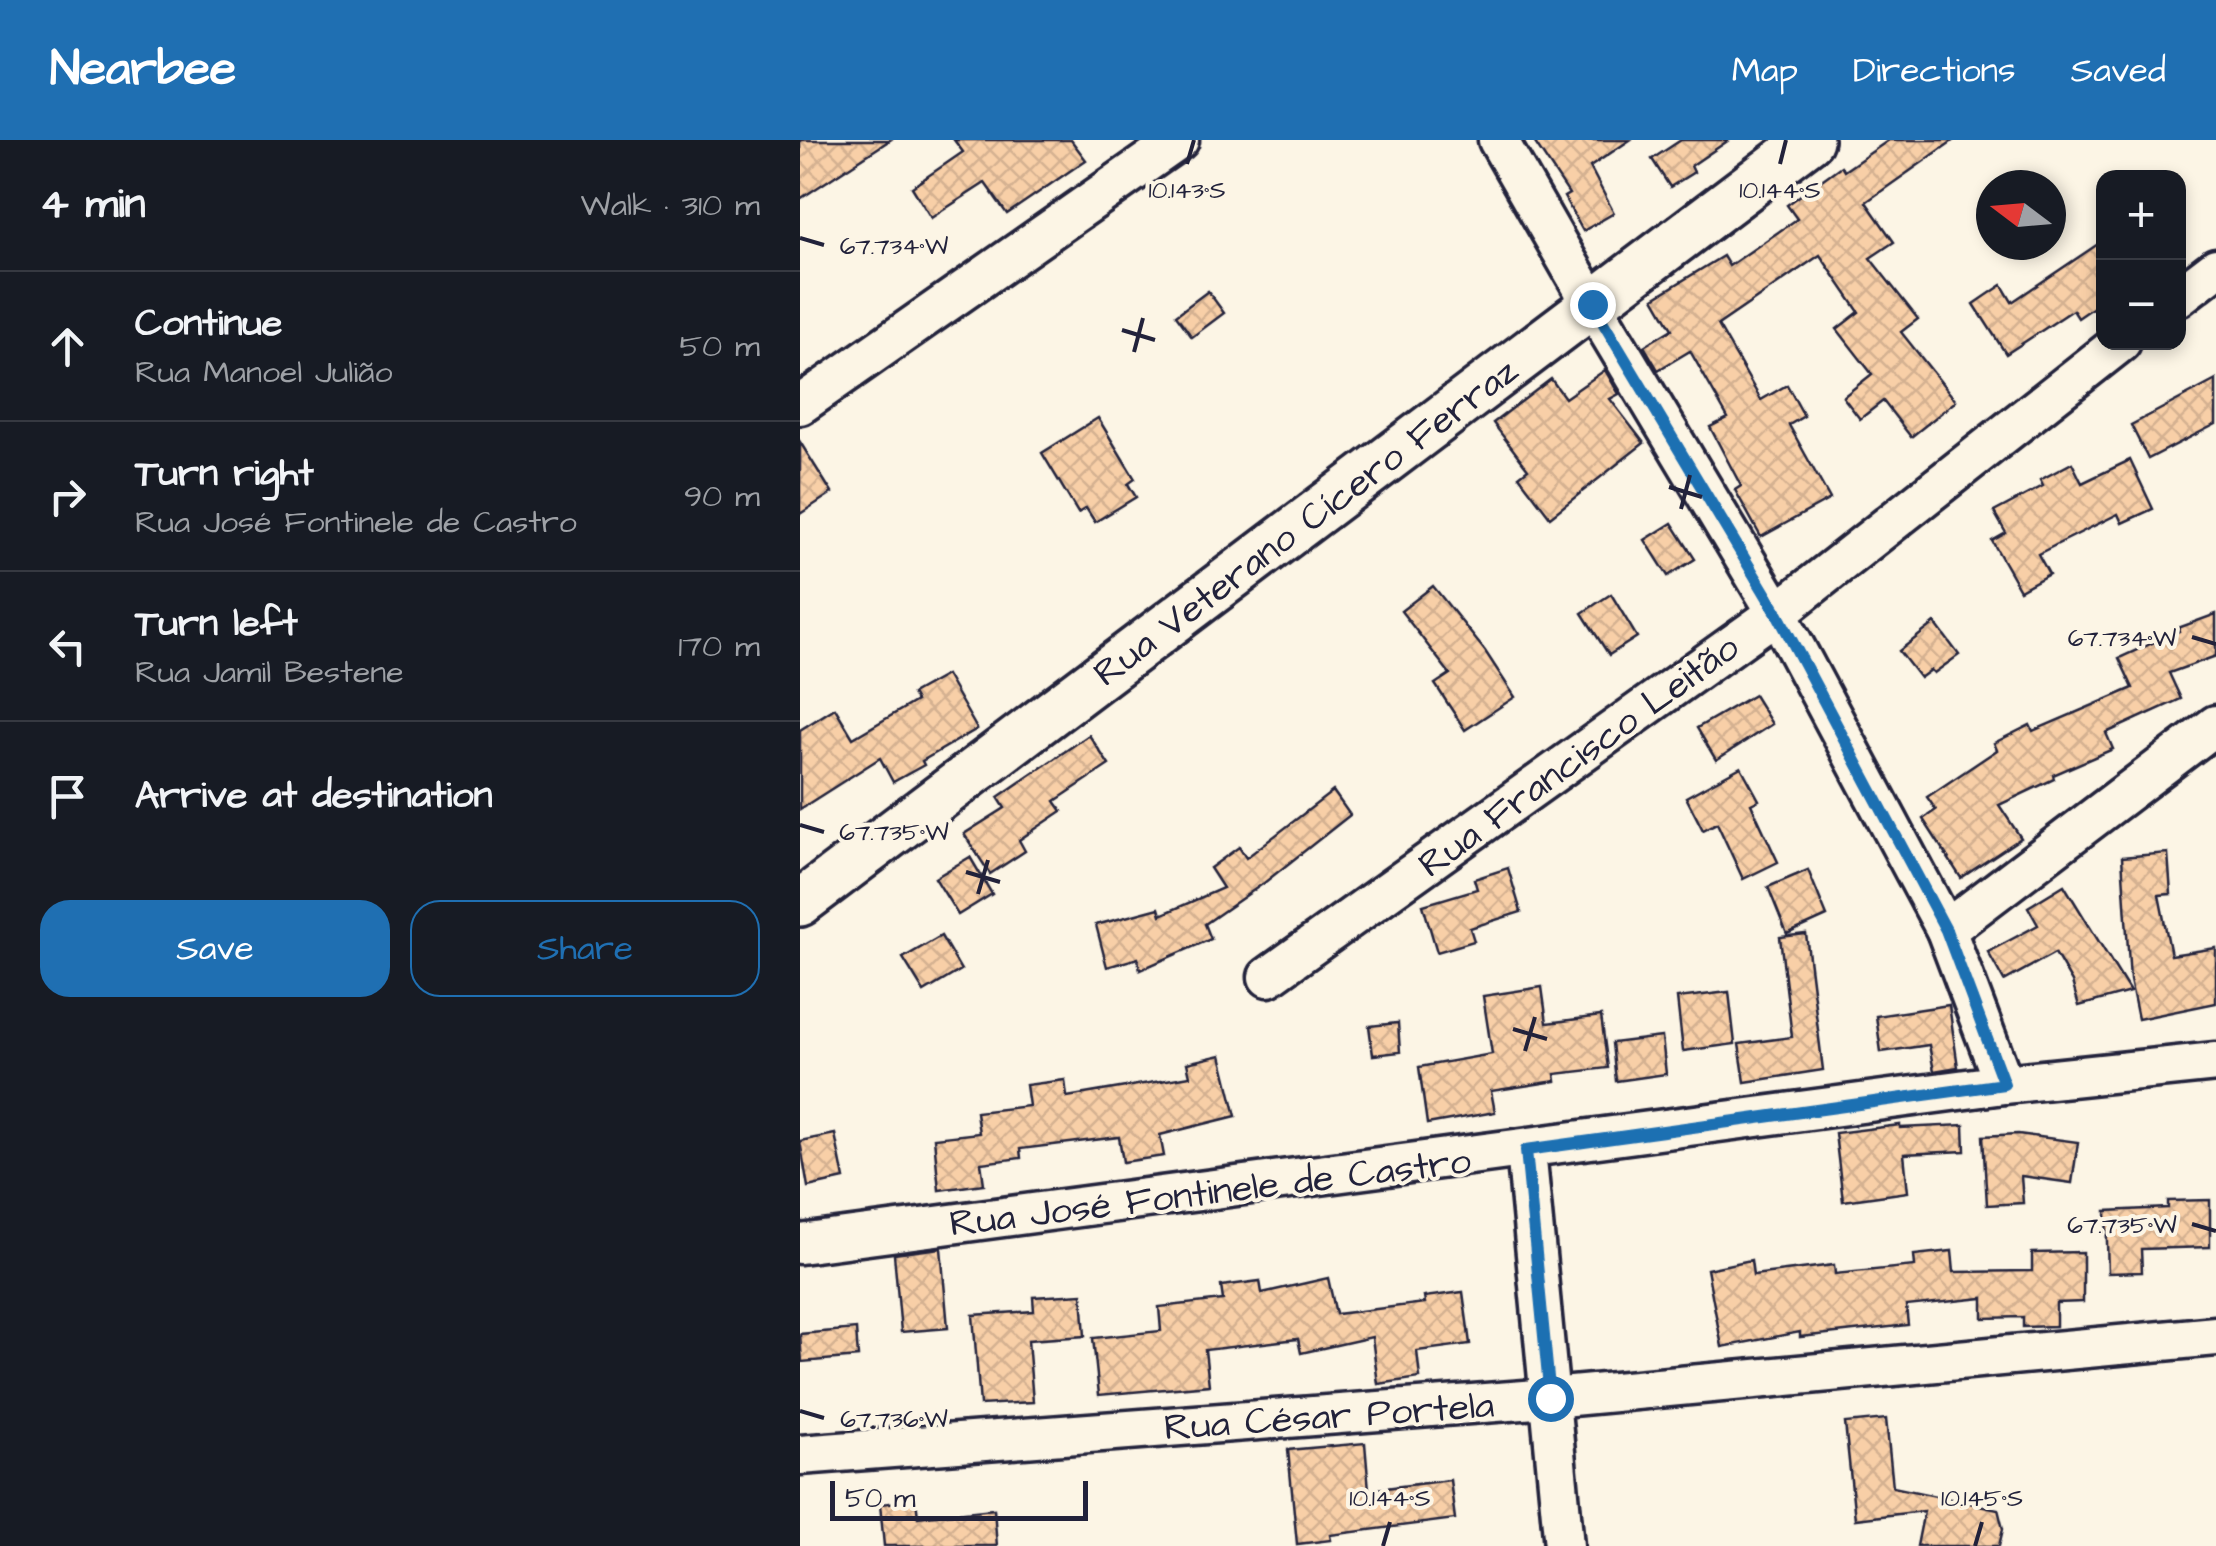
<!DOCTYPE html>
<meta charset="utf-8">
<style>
body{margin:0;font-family:"Architects Daughter",sans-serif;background:#20242c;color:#f1f3f6}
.controls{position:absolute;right:30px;top:30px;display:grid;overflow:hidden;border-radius:20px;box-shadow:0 5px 15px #0003}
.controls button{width:90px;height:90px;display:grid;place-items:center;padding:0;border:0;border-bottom:2px solid #363941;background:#171b24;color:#f1f3f6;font:50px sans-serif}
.compass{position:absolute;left:1176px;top:30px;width:90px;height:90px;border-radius:50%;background:#171b24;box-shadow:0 5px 15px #0003;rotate:286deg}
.scale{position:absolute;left:30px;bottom:25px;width:258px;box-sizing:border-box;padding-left:10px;border:5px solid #22223b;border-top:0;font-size:28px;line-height:35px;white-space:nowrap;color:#22223b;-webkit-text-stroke:8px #fcf5e5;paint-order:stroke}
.stop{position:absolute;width:30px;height:30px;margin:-22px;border:8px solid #1f6fb2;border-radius:50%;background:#fff}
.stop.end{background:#1f6fb2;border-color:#fff;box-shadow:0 2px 10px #0008}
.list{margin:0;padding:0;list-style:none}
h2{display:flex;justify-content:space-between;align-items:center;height:130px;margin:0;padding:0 40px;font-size:42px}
h2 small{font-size:32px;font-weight:400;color:#9ea1a6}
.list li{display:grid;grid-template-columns:65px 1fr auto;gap:30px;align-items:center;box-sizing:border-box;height:150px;padding:0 40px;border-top:2px solid #363941}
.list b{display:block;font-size:38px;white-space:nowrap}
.list p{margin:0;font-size:32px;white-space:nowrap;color:#9ea1a6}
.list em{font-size:32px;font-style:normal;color:#9ea1a6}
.actions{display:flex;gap:20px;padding:30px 40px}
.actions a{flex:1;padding:22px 0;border:2px solid #1f6fb2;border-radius:30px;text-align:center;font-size:35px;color:#1f6fb2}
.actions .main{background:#1f6fb2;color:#fff}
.icon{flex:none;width:55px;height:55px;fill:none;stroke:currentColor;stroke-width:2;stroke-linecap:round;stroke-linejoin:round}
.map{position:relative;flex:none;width:1416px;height:1406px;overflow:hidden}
header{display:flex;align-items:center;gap:60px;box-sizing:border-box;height:140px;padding:0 50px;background:#1f6fb2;color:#fff}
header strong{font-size:48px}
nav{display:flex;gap:55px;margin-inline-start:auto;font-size:35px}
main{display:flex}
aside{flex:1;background:#171b24}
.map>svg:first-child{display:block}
.building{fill:url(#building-cross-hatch);stroke:#22223b;stroke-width:2.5}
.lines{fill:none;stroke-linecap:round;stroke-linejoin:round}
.minor-casing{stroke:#22223b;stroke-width:45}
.tertiary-casing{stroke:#22223b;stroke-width:52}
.minor{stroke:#fcf5e5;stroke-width:38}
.tertiary{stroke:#fcf5e5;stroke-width:45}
.route{stroke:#1f6fb2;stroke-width:12}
.ticks{fill:none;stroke:#22223b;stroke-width:4}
.labels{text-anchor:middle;stroke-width:8;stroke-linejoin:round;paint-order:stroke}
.street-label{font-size:38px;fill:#22223b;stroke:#fcf5e5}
.ticks-label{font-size:25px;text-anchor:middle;fill:#22223b;stroke:#fcf5e5;stroke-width:8;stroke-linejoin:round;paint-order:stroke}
</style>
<header>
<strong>Nearbee</strong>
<nav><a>Map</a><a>Directions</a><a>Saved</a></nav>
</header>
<main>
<aside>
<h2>4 min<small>Walk · 310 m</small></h2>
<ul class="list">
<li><svg class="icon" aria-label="ahead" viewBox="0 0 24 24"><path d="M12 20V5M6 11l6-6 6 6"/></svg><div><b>Continue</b><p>Rua Manoel Julião</p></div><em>50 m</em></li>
<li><svg class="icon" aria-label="right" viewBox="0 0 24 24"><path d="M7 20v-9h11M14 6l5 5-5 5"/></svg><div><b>Turn right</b><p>Rua José Fontinele de Castro</p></div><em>90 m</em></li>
<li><svg class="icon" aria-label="left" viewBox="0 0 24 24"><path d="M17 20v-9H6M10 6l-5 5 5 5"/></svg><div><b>Turn left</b><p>Rua Jamil Bestene</p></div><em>170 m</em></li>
<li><svg class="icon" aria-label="arrive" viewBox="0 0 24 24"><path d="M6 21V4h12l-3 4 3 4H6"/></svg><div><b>Arrive at destination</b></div></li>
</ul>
<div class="actions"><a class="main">Save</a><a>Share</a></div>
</aside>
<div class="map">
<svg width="1416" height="1406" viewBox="0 0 1416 1406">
<defs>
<pattern id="building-cross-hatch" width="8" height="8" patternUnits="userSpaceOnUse" patternTransform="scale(2.5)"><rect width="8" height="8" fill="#f8cfa7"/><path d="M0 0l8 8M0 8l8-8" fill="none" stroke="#d4b191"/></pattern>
</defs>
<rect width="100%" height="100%" fill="#fcf5e5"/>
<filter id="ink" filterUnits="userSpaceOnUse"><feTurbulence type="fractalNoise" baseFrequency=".01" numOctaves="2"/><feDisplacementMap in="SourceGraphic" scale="20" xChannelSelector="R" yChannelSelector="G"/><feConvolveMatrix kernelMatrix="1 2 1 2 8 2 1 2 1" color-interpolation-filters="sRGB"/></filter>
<g filter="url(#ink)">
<!-- building -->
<g class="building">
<path d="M0 0H90L0 59Z"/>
<path d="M154 0H271L286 20 207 74 185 43 131 78 112 47 163 12Z"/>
<path d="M733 0H830L790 27 814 73 783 91 764 57 769 54Z"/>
<path d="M881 0H929L891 26 894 32 870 47 852 19Z"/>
<path d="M1089 0H1154L1066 62 1094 102 1070 118 1118 179 1101 192 1156 261 1111 297 1083 261 1060 279 1043 257 1072 234 1037 189 1059 172 1020 115 918 185 961 260 987 245 1004 276 989 285 1030 359 961 397 935 350 941 346 910 287 928 278 890 211 858 230 844 206 872 189 854 158 923 116 929 126 997 79 987 65 1041 26 1044 31Z"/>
<path d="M1304 100V160L1278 178 1273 170 1206 214 1174 164 1202 145 1212 162Z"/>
<path d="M408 151 424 173 392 197 376 175Z"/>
<path d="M805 230 819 254 810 259 844 303 750 377 719 336 728 329 693 283 751 239 765 258Z"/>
<path d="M1416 240V284L1348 319 1331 285Z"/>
<path d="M298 278 335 339 328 344 336 357 295 382 286 368 278 373 242 313Z"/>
<path d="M0 302 32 353 0 374Z"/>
<path d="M1330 320 1353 369 1322 383 1318 374 1238 414 1249 434 1220 450 1192 401 1206 393 1194 372 1243 346 1240 340 1272 323 1282 343Z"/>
<path d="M872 383 895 419 868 436 845 400Z"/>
<path d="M633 446 685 511 715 557 665 590 635 544 650 534 601 471Z"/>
<path d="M811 454 837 497 809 515 782 473Z"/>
<path d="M1416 474V516L1369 533 1381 559 1306 593 1313 609 1253 635 1254 639 1199 665 1221 698 1161 738 1123 679 1136 670 1127 657 1197 610 1194 603 1230 585 1233 591 1333 548 1319 518 1379 491 1378 488Z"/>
<path d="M1135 483 1159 515 1134 533 1131 530 1120 538 1099 511Z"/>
<path d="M146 535 177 589 122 621 124 625 93 642 80 618 0 669V590L35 568 53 598 116 561 112 554Z"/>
<path d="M954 555 972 584 916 620 897 588Z"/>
<path d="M289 595 309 625 255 661 262 671 219 700 225 711 190 734 164 694 205 668 198 657Z"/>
<path d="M941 627 959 660 951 664 978 722 943 739 917 683 903 690 886 657Z"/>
<path d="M533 651 550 675 464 743 405 784 411 799 340 830 338 818 307 827 296 785 359 768 361 775 423 748 410 728 439 707 446 718Z"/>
<path d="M1368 713 1371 754 1359 755 1371 815 1416 808V863L1338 879 1330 840 1322 717Z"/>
<path d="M170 717 192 754 158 775 135 738Z"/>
<path d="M708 728 721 772 670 788 674 801 637 812 623 765 677 749 674 739Z"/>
<path d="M1008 730 1027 776 987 794 968 747Z"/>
<path d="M1264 745 1330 852 1279 866 1272 842 1255 813 1204 841 1188 812 1238 785 1228 767Z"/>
<path d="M1006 794 1023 930 945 942 939 904 992 897 980 797Z"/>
<path d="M141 796 161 830 124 852 103 818Z"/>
<path d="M742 847 747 883 801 876 808 928 755 934 756 941 691 951 695 972 627 984 619 927 692 914 683 856Z"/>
<path d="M929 852 935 904 883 911 877 858Z"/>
<path d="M1149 865 1158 927 1134 931 1129 905 1081 912 1076 876Z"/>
<path d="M598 883 600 912 573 915 569 886Z"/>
<path d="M862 897 866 934 816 941 812 903Z"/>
<path d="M421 915 436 976 360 995 364 1016 323 1022 319 997 220 1009 221 1018 181 1023 184 1044 139 1050 134 998 179 993 176 972 229 966 226 945 265 940 267 957 390 936 387 923Z"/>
<path d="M1100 985V988L1164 985 1165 1011 1104 1014 1108 1052 1043 1061 1035 993Z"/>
<path d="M35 994 44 1039 8 1047 0 1001Z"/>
<path d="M1218 994 1278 1002 1272 1043 1221 1036 1223 1063 1187 1065 1183 996Z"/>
<path d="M1410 1060V1107L1341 1109 1342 1132 1308 1133 1306 1071 1368 1068V1061Z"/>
<path d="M141 1108 148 1188 101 1192 94 1114Z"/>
<path d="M1152 1111 1154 1132 1232 1131V1113L1283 1112V1162L1256 1163V1186L1223 1187V1177L1183 1178V1158L1106 1166 1108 1185 1000 1197V1192L922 1207 907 1129 951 1120 953 1135 1034 1125 1035 1134 1115 1126 1114 1115Z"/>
<path d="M528 1138 536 1174 625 1163 624 1157 663 1152 670 1204 617 1211 620 1238 578 1244 572 1197 501 1213 498 1199 405 1210 409 1245 299 1255 293 1198 361 1191 359 1167 423 1160 421 1146 460 1141 462 1153Z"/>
<path d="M282 1154 285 1196 228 1200 233 1262 180 1265 173 1175 234 1171 233 1157Z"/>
<path d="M56 1189 58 1217 2 1222 0 1194Z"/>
<path d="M1086 1279 1093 1347 1198 1369 1203 1389 1199 1406H1117L1124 1371 1055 1379 1045 1283Z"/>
<path d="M565 1303 569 1350 650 1340 655 1379 530 1395 531 1400 497 1404 488 1310Z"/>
<path d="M116 1360 118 1377 194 1369 197 1406H84L80 1364Z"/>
</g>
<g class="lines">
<!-- minor casing -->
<g class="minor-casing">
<g id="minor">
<path d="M698 0 792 164 977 473 1146 790 1204 944"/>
<path d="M1378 157 1416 128"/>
<path d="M0 265 379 0"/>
<path d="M1146 790 1416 585"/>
<path d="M468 837 977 473 1321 202"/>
<path d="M726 1010 764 1406"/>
<path d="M0 1104 1204 944 1416 922"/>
<path d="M0 1315 750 1258 1416 1196"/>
</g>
</g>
<!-- tertiary casing -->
<g class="tertiary-casing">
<path id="tertiary" d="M0 763 1010 0"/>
</g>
<!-- minor -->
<use href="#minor" class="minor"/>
<!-- tertiary -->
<use href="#tertiary" class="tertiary"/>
</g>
</g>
<g class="lines" filter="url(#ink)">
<!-- route -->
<path class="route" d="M750 1258 726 1010 1204 944 1146 790 977 473 792 164"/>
</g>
<!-- ticks -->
<path class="ticks" d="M387 24 394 0M980 24 986 0M0 98 24 105M322 190 355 200M334 212 343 178M869 347 902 357M881 369 890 335M1392 497 1416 504M0 685 24 692M166 732 200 742M178 754 188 720M713 889 747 899M725 911 735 877M1392 1084 1416 1091M0 1271 24 1278M583 1406 590 1382M1175 1406 1182 1382"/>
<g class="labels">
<!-- street labels -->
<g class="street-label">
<text transform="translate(505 381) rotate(-37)" y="13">Rua Veterano Cícero Ferraz</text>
<text transform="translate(778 615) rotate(-36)" y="13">Rua Francisco Leitão</text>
<text transform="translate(410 1051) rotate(-7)" y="13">Rua José Fontinele de Castro</text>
<text transform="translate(529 1275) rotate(-4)" y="13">Rua César Portela</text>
</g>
</g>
<g class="ticks-label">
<text x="387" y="58">10.143°S</text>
<text x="980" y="58">10.144°S</text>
<text x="94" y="114">67.734°W</text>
<text x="1322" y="506">67.734°W</text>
<text x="94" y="700">67.735°W</text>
<text x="1322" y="1093">67.735°W</text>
<text x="94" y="1287">67.736°W</text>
<text x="590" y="1366">10.144°S</text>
<text x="1182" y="1366">10.145°S</text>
</g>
</svg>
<div class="controls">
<button>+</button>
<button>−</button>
</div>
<svg class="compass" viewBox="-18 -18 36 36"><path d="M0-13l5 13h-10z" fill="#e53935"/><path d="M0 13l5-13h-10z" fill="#9ea1a6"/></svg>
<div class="scale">50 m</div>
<div class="stop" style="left:750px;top:1258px"></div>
<div class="stop end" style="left:792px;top:164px"></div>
</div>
</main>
